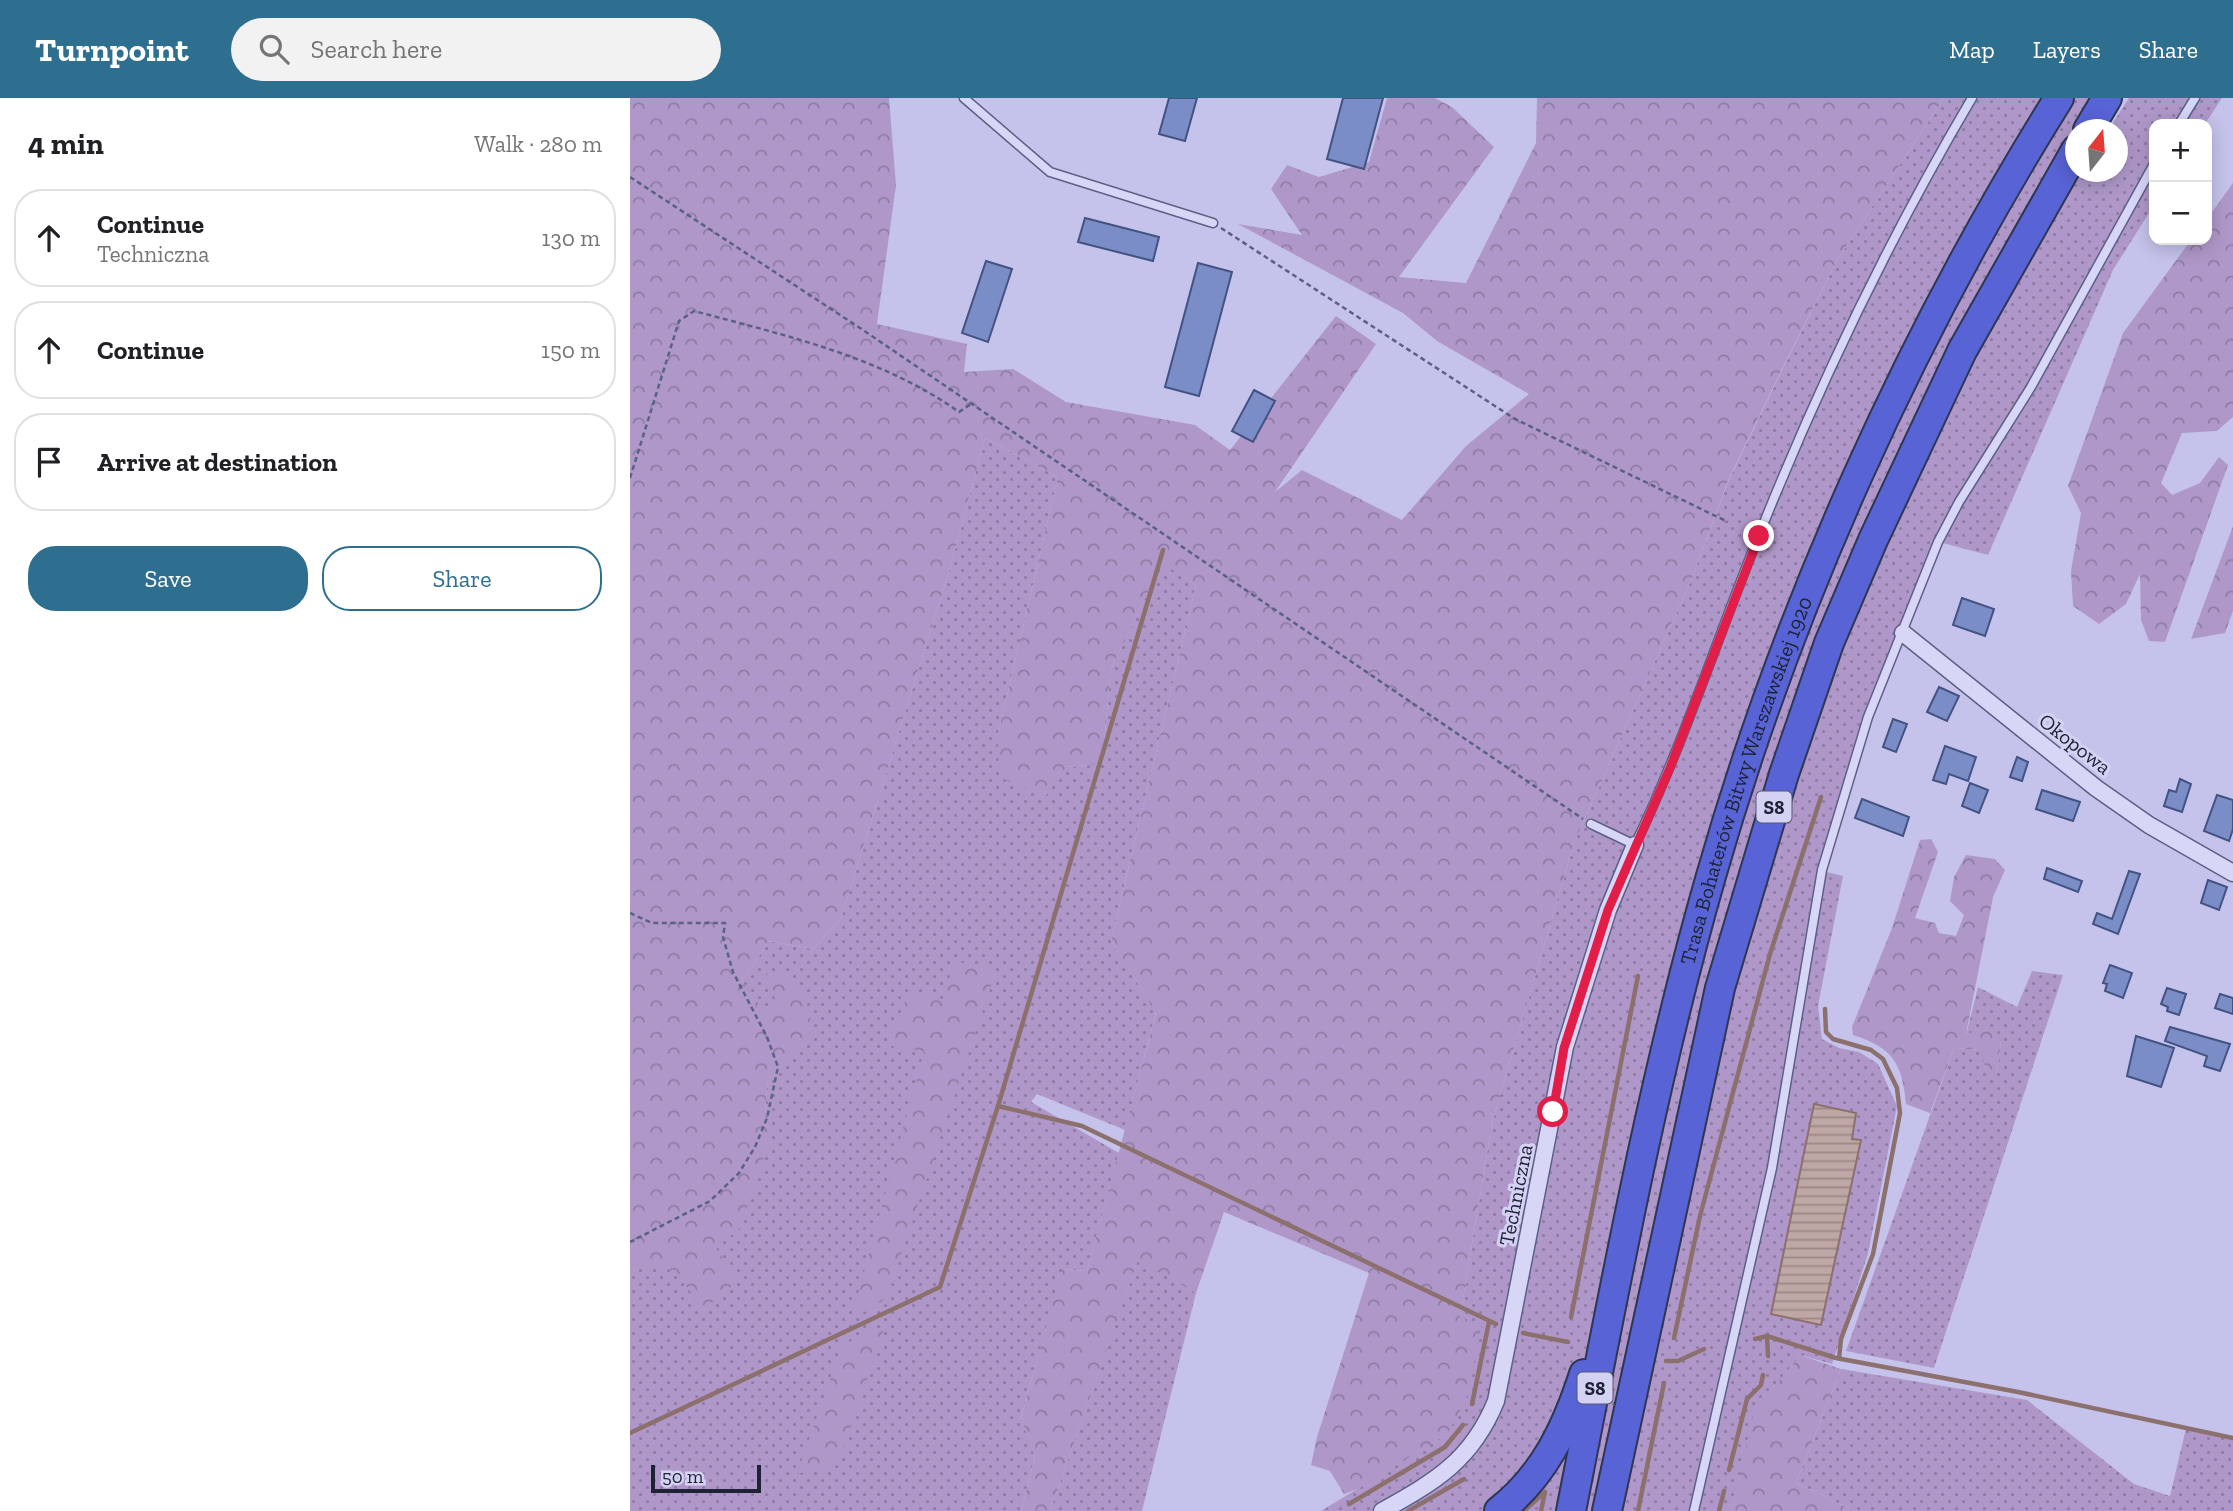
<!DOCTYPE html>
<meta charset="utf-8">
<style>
body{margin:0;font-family:"Zilla Slab",serif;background:#f2f2f2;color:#202124}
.controls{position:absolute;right:21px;top:21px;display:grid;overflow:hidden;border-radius:14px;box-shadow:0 4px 18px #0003}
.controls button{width:63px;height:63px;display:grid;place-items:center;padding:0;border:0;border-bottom:2px solid #e0e0e0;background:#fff;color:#202124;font:35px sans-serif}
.compass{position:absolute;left:1435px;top:21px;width:63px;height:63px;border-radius:50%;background:#fff;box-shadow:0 4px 18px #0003;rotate:17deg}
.scale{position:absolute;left:21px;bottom:18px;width:110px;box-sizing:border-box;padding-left:7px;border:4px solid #1e2235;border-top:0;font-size:19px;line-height:24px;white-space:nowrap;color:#1e2235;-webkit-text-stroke:5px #d4d2f3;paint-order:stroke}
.stop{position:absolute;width:21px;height:21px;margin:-16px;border:5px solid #e11d48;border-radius:50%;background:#fff}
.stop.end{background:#e11d48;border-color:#fff;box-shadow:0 2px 7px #0008}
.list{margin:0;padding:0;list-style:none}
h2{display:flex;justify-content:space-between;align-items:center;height:91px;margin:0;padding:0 28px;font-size:30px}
h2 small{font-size:23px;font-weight:400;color:#757577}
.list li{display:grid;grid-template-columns:46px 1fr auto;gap:21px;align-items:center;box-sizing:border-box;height:98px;margin:0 14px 14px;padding:0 14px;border:2px solid #e0e0e0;border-radius:28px}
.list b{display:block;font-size:26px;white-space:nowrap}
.list p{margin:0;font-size:23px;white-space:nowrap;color:#757577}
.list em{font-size:23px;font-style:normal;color:#757577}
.actions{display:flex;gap:14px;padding:21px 28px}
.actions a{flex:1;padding:16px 0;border:2px solid #2e6f90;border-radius:28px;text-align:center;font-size:24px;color:#2e6f90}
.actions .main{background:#2e6f90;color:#fff}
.icon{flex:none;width:38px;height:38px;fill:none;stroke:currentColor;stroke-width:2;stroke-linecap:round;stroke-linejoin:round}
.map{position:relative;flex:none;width:1603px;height:1413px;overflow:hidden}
header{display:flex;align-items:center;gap:42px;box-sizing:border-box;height:98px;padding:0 35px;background:#2e6f90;color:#fff}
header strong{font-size:33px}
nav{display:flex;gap:38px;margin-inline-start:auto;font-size:24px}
.search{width:490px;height:63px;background:#f2f2f2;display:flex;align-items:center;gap:18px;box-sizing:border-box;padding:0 24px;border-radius:38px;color:#757577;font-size:26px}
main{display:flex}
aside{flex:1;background:#fff}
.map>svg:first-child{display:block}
.grass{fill:url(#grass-dots)}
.forest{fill:url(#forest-crowns)}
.water{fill:url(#water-rules);stroke:#8c706d;stroke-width:2}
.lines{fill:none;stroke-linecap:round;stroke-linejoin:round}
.stream{stroke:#8c706d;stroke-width:4.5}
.building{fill:#7b8dc7;stroke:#425382;stroke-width:2}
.service-casing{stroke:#5b6085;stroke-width:11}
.minor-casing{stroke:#5b6085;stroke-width:19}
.motorway-casing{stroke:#2f3653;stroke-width:32}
.path{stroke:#5b6085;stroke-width:2.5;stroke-dasharray:5 3.5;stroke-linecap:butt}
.service{stroke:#d8d6f7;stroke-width:8}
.minor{stroke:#d8d6f7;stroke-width:16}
.motorway{stroke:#5864d6;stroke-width:28}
.route{stroke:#e11d48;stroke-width:9}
.labels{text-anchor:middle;stroke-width:6;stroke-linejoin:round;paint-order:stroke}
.shield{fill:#d4d2f3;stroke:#55576e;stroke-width:2}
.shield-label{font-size:19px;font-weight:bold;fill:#1e2235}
.street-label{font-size:21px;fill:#1e2235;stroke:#d4d2f3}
</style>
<header>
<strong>Turnpoint</strong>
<div class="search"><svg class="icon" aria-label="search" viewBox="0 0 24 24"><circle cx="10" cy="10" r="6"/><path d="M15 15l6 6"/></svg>Search here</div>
<nav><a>Map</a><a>Layers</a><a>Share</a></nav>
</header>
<main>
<aside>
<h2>4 min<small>Walk · 280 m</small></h2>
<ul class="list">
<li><svg class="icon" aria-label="ahead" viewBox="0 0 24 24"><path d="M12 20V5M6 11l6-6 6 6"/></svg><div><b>Continue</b><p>Techniczna</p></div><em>130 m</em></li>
<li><svg class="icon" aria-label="ahead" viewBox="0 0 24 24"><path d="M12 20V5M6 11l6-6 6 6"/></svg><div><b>Continue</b></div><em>150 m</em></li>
<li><svg class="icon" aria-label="arrive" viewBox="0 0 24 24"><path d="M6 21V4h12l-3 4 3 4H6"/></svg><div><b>Arrive at destination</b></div></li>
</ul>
<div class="actions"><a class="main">Save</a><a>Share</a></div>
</aside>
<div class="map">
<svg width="1603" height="1413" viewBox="0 0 1603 1413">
<defs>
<pattern id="grass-dots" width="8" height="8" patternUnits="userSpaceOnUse" patternTransform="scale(1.75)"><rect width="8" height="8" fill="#af98c9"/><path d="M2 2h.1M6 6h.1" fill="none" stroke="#8e7ca4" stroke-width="1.8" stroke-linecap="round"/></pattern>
<pattern id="forest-crowns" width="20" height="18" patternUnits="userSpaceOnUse" patternTransform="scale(1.75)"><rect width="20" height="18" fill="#af98c9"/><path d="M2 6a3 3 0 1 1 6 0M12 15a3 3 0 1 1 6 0" fill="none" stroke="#8e7ca4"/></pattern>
<pattern id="water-rules" width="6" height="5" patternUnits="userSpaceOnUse" patternTransform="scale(1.75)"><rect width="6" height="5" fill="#bfa7a5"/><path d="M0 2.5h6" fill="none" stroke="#9b8887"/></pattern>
</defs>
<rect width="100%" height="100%" fill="#c5c3eb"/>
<!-- grass -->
<g class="grass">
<path d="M1314 0H1418L1436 11 1444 0H1460L1448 19 1468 31 1446 32V74H1488V32L1479 31 1499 0H1592L1575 26H1524V107L1483 172 1358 457 1309 444 1238 619 1193 773 1213 778 1188 908 1192 941 1209 950 1229 954 1248 966 1267 1008 1238 1156 1202 1266 1170 1257 1125 1314 1101 1413H691L817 1336 830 1219 862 1025 944 745 1062 480 1098 384 1152 272 1207 162Z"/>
<path d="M355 340 428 379 368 636 436 669 472 666 481 571 532 464 566 487 481 843 526 914 495 1032 407 996 401 1004 489 1055 457 1173 433 1171 391 1319 405 1359 391 1413H0V1126L135 1015 140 955 112 883 139 843 183 851 211 820 320 470Z"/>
<path d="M1402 873 1433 877 1304 1270 1216 1253 1324 950 1353 952 1355 971 1367 974 1371 943 1336 937 1348 889 1387 909Z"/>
<path d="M508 1161 566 1195 512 1413H420Z"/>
<path d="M1211 1271 1397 1302 1504 1386 1540 1398 1556 1330 1603 1340V1413H1224L1166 1385Z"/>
</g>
<!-- forest -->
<g class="forest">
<path d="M0 0H259L266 87 247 226 337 246 334 274 383 271 436 304 565 327 600 352 706 218 746 246 645 394 672 372 772 422 836 348 899 296 807 243 773 215 608 126 672 137 641 91 657 67 689 79 739 64 757 0H805L822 9 864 49 769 179 836 185 906 45 907 0H1314L1207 162 1152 271 1098 383 1062 480 944 745 862 1025 830 1219 852 1226 836 1302 817 1336 730 1390 714 1396 700 1373 681 1367 687 1339 739 1175 594 1114 566 1195 508 1162 420 1413H391L405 1359 391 1320 432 1171 457 1173 526 915 481 843 566 487 532 465 481 571 472 666 436 669 415 699 369 679 368 636 428 379 355 340 320 470 211 820 183 851 139 843 112 883 134 913 149 905 132 884 137 874H148C156 883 173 895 177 906 190 943 165 963 138 981L135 1015 140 1042 110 1130 86 1150 108 1183 73 1212 46 1173 5 1167 0 1171Z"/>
<path d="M1603 85V319L1587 333 1552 335 1531 385 1542 397 1570 385 1589 359 1598 367 1535 544 1519 543 1511 522 1510 476 1496 506 1469 526 1443 508 1441 473 1451 415 1438 388 1493 235 1561 142H1577V121Z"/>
<path d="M1603 428V513L1595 535 1561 541Z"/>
<path d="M1301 741 1308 754 1285 820 1305 825 1309 835 1326 838 1334 817 1320 803 1324 779 1336 757 1365 761 1375 772 1363 799 1336 936 1361 929 1371 943 1367 975 1355 971 1352 952 1324 950 1300 1015 1276 1006C1272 965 1263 950 1223 937L1222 929 1262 830 1290 742Z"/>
<path d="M325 863 366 873 257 1200 221 1222 294 953 256 947 280 893 313 901Z"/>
<path d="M255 1228 208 1367 167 1376 212 1247Z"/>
<path d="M1170 1257 1211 1271 1166 1385 1224 1413H1101L1124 1314Z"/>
</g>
<!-- water -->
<path class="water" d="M1184 1006 1226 1015 1222 1041 1231 1042 1191 1227 1141 1216Z"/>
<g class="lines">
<!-- stream -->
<g class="stream">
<path d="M1195 911 1196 934 1203 941 1241 952 1253 961 1267 990 1270 1015 1243 1156 1211 1241 1209 1260"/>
<path d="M368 1008 452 1028 866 1226"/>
<path d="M941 1219 1008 878"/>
<path d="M893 1235 938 1244"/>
<path d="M1137 1238 1138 1258"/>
<path d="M1044 1240 1070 1118 1140 856 1191 699"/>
<path d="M1125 1241 1137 1238 1206 1260 1388 1294 1603 1340"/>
<path d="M1036 1263H1048L1074 1251"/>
<path d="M842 1306 859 1224"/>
<path d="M0 1335 310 1189 368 1008 533 452"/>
<path d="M1099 1372 1117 1301 1131 1287 1133 1277"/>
<path d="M719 1406 815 1349 833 1327"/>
<path d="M778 1413 834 1381"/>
<path d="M894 1413 915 1394 911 1413"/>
<path d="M1008 1413 1034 1285"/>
<path d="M1089 1413 1094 1393"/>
</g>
</g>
<!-- building -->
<g class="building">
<path d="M539 0H567L555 43 529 36Z"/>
<path d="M713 0H753L734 71 697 61Z"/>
<path d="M455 120 529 139 523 163 448 144Z"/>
<path d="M356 163 382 171 358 244 332 235Z"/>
<path d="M568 165 602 174 569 298 535 289Z"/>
<path d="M624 292 645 303 623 344 602 333Z"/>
<path d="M1332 500 1364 511 1355 538 1323 527Z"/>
<path d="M1309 589 1329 598 1317 623 1297 614Z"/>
<path d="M1263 621 1277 626 1266 654 1253 649Z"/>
<path d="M1315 648 1346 659 1338 683 1319 676 1316 686 1303 682Z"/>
<path d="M1387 659 1398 664 1392 683 1380 679Z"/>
<path d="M1550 681 1561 686 1552 714 1534 708 1539 692 1546 694Z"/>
<path d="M1340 685 1358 692 1349 715 1332 708Z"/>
<path d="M1412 692 1450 704 1443 723 1406 711Z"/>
<path d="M1587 697 1603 702V731L1599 743 1574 733Z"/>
<path d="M1232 701 1279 719 1273 738 1225 720Z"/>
<path d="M1417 770 1452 783 1448 794 1414 781Z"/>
<path d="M1499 773 1510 776 1488 836 1463 826 1467 815 1482 821Z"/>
<path d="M1578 782 1597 789 1589 812 1571 805Z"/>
<path d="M1480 867 1502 875 1493 900 1475 893 1477 886 1473 885Z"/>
<path d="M1537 890 1556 896 1549 917 1537 913 1538 909 1531 906Z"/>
<path d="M1590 896 1603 900V916L1585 910Z"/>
<path d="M1540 929 1600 946 1590 973 1574 968 1577 958 1535 943Z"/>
<path d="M1506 938 1544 950 1531 989 1497 978Z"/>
</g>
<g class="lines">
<!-- service casing -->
<g class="service-casing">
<g id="service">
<path d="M334 0 420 74 583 125"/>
<path d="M1549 26 1565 0"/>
<path d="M961 726 1005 747C1053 647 1087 541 1129 437 1189 287 1260 139 1342 0"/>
<path d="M1064 1413 1142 1070 1192 772 1238 619 1308 444 1329 404 1401 289 1524 66"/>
</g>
</g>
<!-- minor casing -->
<g class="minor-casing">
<g id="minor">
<path d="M1273 535 1466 690 1519 727 1603 775"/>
<path d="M752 1413C806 1383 842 1362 866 1303L935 949 978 812 1005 747"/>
</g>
</g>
<!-- motorway casing -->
<g class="motorway-casing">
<g id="motorway">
<path d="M1458 32 1477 0"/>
<path d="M869 1413C914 1378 937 1329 954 1276"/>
<path id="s1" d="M941 1413C983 1200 1021 987 1081 778 1158 508 1280 238 1429 0"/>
<path d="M977 1413 1090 890 1154 676 1199 545 1243 442 1332 253 1446 52"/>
</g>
</g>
<!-- path -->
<g class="path">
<path d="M0 79 233 232 953 721"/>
<path d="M591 130 885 321 1098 424"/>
<path d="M0 380 49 223 64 213C154 237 252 259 329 314L341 306"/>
<path d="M0 815 22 825H95L93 839 103 874 137 939 148 969 137 1020 125 1049 109 1075 80 1103 0 1144"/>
</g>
<!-- service -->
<use href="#service" class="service"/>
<!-- minor -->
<use href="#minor" class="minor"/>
<!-- motorway -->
<use href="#motorway" class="motorway"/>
</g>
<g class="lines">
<!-- route -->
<path class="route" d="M923 1014 934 950 978 812 1040 670 1129 438"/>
</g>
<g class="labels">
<!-- shield labels -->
<g class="shield">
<rect x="1126.5" y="693.5" width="35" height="31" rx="5"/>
<rect x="947.5" y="1274.5" width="35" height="31" rx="5"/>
</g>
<g class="shield-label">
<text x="1144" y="716">S8</text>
<text x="965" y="1297">S8</text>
</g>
<!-- street labels -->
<g class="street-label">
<text transform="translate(1445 646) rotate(38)" y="7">Okopowa</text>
<text dy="7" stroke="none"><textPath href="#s1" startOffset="752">Trasa Bohaterów Bitwy Warszawskiej 1920</textPath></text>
<text transform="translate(886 1097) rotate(-79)" y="7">Techniczna</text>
</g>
</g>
</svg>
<div class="controls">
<button>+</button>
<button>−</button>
</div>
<svg class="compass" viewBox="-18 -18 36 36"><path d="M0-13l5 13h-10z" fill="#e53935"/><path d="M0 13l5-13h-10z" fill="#757577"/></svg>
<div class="scale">50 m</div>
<div class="stop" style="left:923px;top:1014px"></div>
<div class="stop end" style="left:1129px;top:438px"></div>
</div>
</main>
